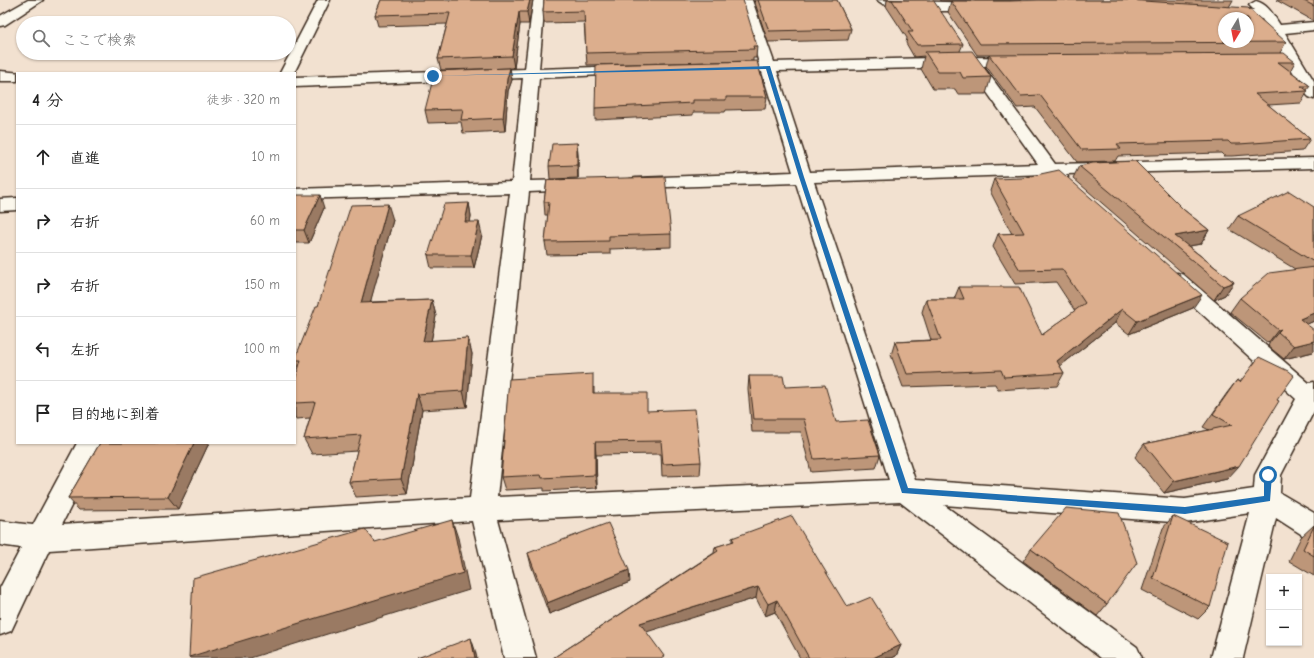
<!DOCTYPE html>
<html lang="ja">
<meta charset="utf-8">
<style>
body{margin:0;font-family:"Comic Neue","Klee One",sans-serif;background:#f6f6f6;color:#222}
.controls{position:absolute;right:12px;bottom:12px;display:grid;overflow:hidden;border-radius:0px;box-shadow:0 1px 3px #0004}
.controls button{width:36px;height:36px;display:grid;place-items:center;padding:0;border:0;border-bottom:1px solid #e0e0e0;background:#fff;color:#222;font:20px sans-serif}
.compass{position:absolute;left:1218px;top:12px;width:36px;height:36px;border-radius:50%;background:#fff;box-shadow:0 1px 3px #0004;rotate:190deg}
.stop{position:absolute;width:12px;height:12px;margin:-9px;border:3px solid #1f6fb2;border-radius:50%;background:#fff}
.stop.end{background:#1f6fb2;border-color:#fff;box-shadow:0 1px 4px #0008}
.list{margin:0;padding:0;list-style:none}
h2{display:flex;justify-content:space-between;align-items:center;height:52px;margin:0;padding:0 16px;font-size:17px}
h2 small{font-size:13px;font-weight:400;color:#767676}
.list li{display:grid;grid-template-columns:26px 1fr auto;gap:12px;align-items:center;box-sizing:border-box;height:64px;padding:0 16px;border-top:1px solid #e0e0e0}
.list b{display:block;font-size:15px;white-space:nowrap}
.list em{font-size:13px;font-style:normal;color:#767676}
.icon{flex:none;width:22px;height:22px;fill:none;stroke:currentColor;stroke-width:2;stroke-linecap:round;stroke-linejoin:round}
.map{position:relative;flex:none;width:1314px;height:658px;overflow:hidden}
.search{position:absolute;background:#fff;box-shadow:0 1px 3px #0004;left:16px;top:16px;width:280px;height:44px;display:flex;align-items:center;gap:10px;box-sizing:border-box;padding:0 14px;border-radius:22px;color:#767676;font-size:15px}
.panel{position:absolute;background:#fff;box-shadow:0 1px 3px #0004;left:16px;top:72px;width:280px;height:372px;border-radius:0px}
.map>svg:first-child{display:block}
.lines{fill:none;stroke-linecap:round;stroke-linejoin:round}
.street-casing{stroke:#3b2a1e;stroke-width:3}
.street{fill:#fbf7ec;fill-rule:evenodd}
.wall{fill:#bd9679;stroke:#3b2a1e}
.shaded-wall{fill:#9a7a63;stroke:#3b2a1e}
.building{fill:#dcae8d;stroke:#3b2a1e;fill-rule:evenodd}
.route{fill:#1f6fb2}
</style>
<div class="map">
<svg width="1314" height="658" viewBox="0 0 1314 658">
<rect width="100%" height="100%" fill="#f2e1d0"/>
<filter id="ink" filterUnits="userSpaceOnUse"><feTurbulence type="fractalNoise" baseFrequency=".025" numOctaves="2"/><feDisplacementMap in="SourceGraphic" scale="8" xChannelSelector="R" yChannelSelector="G"/><feConvolveMatrix kernelMatrix="1 2 1 2 8 2 1 2 1" color-interpolation-filters="sRGB"/></filter>
<g filter="url(#ink)">
<g class="lines">
<!-- street casing -->
<g class="street-casing">
<g id="street">
<path d="M28 0H43L5 25 0 26V16Z"/>
<path d="M318 0H330L294 73H280Z"/>
<path d="M533 0H545L539 69 625 66 630 67 632 70 630 73 625 74 539 78 530 181 575 180 581 181 584 185 581 189 575 190 529 192 497 497 889 480 796 183 636 188 630 187 627 183 630 179 636 178 793 172 762 72H729L724 71 722 68 724 65 759 63 740 0H752L774 62 972 57 1022 58 1024 61 1022 64 1017 65 983 66 1055 164 1314 158V168L1066 174 1068 177 1065 181C1056 183 1052 181 1046 174L814 182 915 480 1185 499 1254 489 1255 475 1296 399 1170 285 1167 280 1170 275 1177 273 1184 275 1309 383 1314 382V411L1281 475 1280 493 1314 513V539L1304 536 1276 518 1243 658H1211L1250 513 1185 523 944 505 1137 647 1142 658H1101L900 502 498 520 536 658H504L472 521 49 550 11 631 0 635V588L21 548 0 545V521L33 525 77 443H103L62 524 470 498 510 193 295 199V189L512 182 523 78 295 87V77L525 69ZM969 67 1038 164 810 172 777 71Z"/>
<path d="M877 0 978 3 983 4 985 7 983 10 978 11H937L883 4Z"/>
<path d="M1256 1C1268 4 1274 16 1280 25L1314 22V30L1285 33 1314 81V99L1309 97 1306 94 1262 19 1224 16 1219 15 1217 12 1219 9 1224 8 1254 10 1249 5Z"/>
<path d="M0 71 22 73H17V81H0Z"/>
<path d="M17 198V210L0 211V199Z"/>
</g>
</g>
<!-- street -->
<use href="#street" class="street"/>
</g>
<!-- wall -->
<g class="wall">
<path d="M381 0H533L529 24H520L514 68 441 70 438 59 447 24 378 26 375 15Z"/>
<path d="M544 0 757 46 756 58H753V61L587 65 584 22 544 23 543 12Z"/>
<path d="M754 0H837L851 29 848 40 768 42Z"/>
<path d="M887 0H930L963 44 960 51 991 77 986 94H958L955 89H933L921 69 924 56 914 57 906 43 907 38 886 6Z"/>
<path d="M939 0H1021L941 1Z"/>
<path d="M1039 0H1233L1229 7 1286 42 1280 53 1295 62 1290 71 1310 86 1307 90 1308 91 1301 103 1268 105 1310 139 1302 151 1232 156H1224L1221 153 1118 156 1115 161 1077 162 1035 107 1017 108 986 66 989 55H977L948 12 951 1H1010Z"/>
<path d="M1276 0H1314V21Z"/>
<path d="M757 61 767 97 765 109 726 110 725 112H693V115L595 120V108Z"/>
<path d="M510 68 512 80 508 91 505 131 463 133 461 122 428 123 425 110Z"/>
<path d="M577 143 578 156V178L550 179 549 166Z"/>
<path d="M1079 166 1184 210 1209 230 1201 244 1188 246 1234 282 1225 295 1214 300 1073 178Z"/>
<path d="M994 179 1193 308 1129 334 1115 323 1060 366 1064 373 1057 386 998 390 995 384 903 387 891 355 895 342 931 340 922 312 926 299H954L959 287 1042 335 1075 311 1056 282 1015 284 993 247 998 234H1012L990 191Z"/>
<path d="M547 180 671 234V247L610 249V254L547 255 545 242 548 215H545L544 202Z"/>
<path d="M295 195 324 208 309 243H295Z"/>
<path d="M469 203 471 216 470 222 482 235 474 268H431L428 255Z"/>
<path d="M1314 207V321L1307 324 1313 352 1284 359 1268 346 1270 342 1268 343 1230 312 1240 298 1295 269 1229 229 1238 216Z"/>
<path d="M393 220 370 302 432 300 436 316 431 341 468 338 472 354 467 407 422 410 407 494 356 497 349 482 357 451 312 454 304 439 310 418 296 419 295 416V380L299 368 295 359 318 306Z"/>
<path d="M749 376 785 387 836 422 880 455 876 468 811 472 801 432H752L748 389Z"/>
<path d="M1237 380 1277 400 1227 479 1164 493 1135 457 1144 444 1209 430 1203 427 1227 393Z"/>
<path d="M594 387V393L647 411 701 462 700 475 662 476 661 454 596 455 597 488 544 491V488L505 490 501 477Z"/>
<path d="M100 443H209L178 509 79 510 68 498Z"/>
<path d="M1173 516 1210 607 1198 619 1142 590 1163 528Z"/>
<path d="M1314 525V576L1289 561 1301 537Z"/>
<path d="M732 538 847 607 901 645 896 656 892 658H800L775 612 765 616 756 598 553 658 714 553 715 547 732 542Z"/>
<path d="M1031 549 1107 604 1097 616 1023 561Z"/>
<path d="M528 553 630 582 549 614 531 565Z"/>
</g>
<!-- shaded-wall -->
<g class="shaded-wall">
<path d="M530 0H533L529 24 527 12Z"/>
<path d="M519 12 520 24 514 68 512 56Z"/>
<path d="M510 68 512 80 508 91 505 131 503 118 507 79Z"/>
<path d="M577 143 578 156V178L577 165Z"/>
<path d="M320 195 324 208 309 243 304 230Z"/>
<path d="M469 203 471 216 468 235 465 222Z"/>
<path d="M388 204 393 220 366 318 361 303Z"/>
<path d="M479 222 482 235 474 268 471 255Z"/>
<path d="M1209 230 1201 244 1177 248 1175 236Z"/>
<path d="M1234 282 1225 295 1214 300 1223 286Z"/>
<path d="M1202 295 1193 308 1129 334 1137 321Z"/>
<path d="M432 300 436 316 428 357 423 341Z"/>
<path d="M1122 309 1115 323 1050 374 1057 361Z"/>
<path d="M1314 313V321L1290 332 1300 319Z"/>
<path d="M1281 329 1270 342 1268 343 1278 330Z"/>
<path d="M468 338 472 354 467 407 463 391Z"/>
<path d="M1314 341V351L1313 352 1284 359 1294 346Z"/>
<path d="M417 394 422 410 407 494 401 479Z"/>
<path d="M595 442 596 455 597 488 595 475Z"/>
<path d="M194 443H209L178 509 168 497Z"/>
<path d="M1239 466 1227 479 1164 493 1174 481Z"/>
<path d="M452 520 458 538 469 590 250 658H190L189 657Z"/>
<path d="M629 570 630 582 549 614 547 603Z"/>
<path d="M758 587 756 598 640 634V623Z"/>
<path d="M777 600 775 612 765 616 768 604Z"/>
<path d="M471 638 475 650 477 658H475Z"/>
<path d="M901 645 896 656 892 658H873Z"/>
</g>
<!-- building -->
<g class="building">
<path d="M381 0H530L527 12H519L512 56 438 59 450 13 375 15Z"/>
<path d="M544 0H743L757 46H753L754 49 586 53 584 11 543 12Z"/>
<path d="M758 0H837L851 29 769 31Z"/>
<path d="M892 0H933L963 44 917 45 908 32H913Z"/>
<path d="M1038 0H1129L1248 8 1286 42 980 44 951 1H1010ZM1224 18H1248V42H1224Z"/>
<path d="M1302 0H1314V6Z"/>
<path d="M972 51 991 77 963 78 960 72H938L925 52Z"/>
<path d="M1284 53 1295 62H1278L1310 86H1301L1308 91 1255 94 1310 139 1239 144H1231L1228 141 1117 144 1121 149 1082 150 1040 95 1021 96 989 55Z"/>
<path d="M757 61 767 97H726V100H693V103L595 108 596 65Z"/>
<path d="M510 68 507 79 503 118 461 120 463 109 425 110 435 71Z"/>
<path d="M577 143V165L549 166 552 144Z"/>
<path d="M1135 161 1184 210 1209 230 1175 236 1234 282 1223 286 1079 166 1093 163Z"/>
<path d="M1059 170 1202 295 1137 321 1122 309 1057 361 1064 373 1004 377 1001 370 907 374 895 342 941 340 926 299H964L959 287H1019L1042 335 1085 303 1062 269 1020 270 998 234 1024 233 994 179 1022 178Z"/>
<path d="M665 177 671 234 609 236V241L545 242 549 202H544L547 180Z"/>
<path d="M1289 191 1314 207V262L1238 216Z"/>
<path d="M295 195H320L304 230H295Z"/>
<path d="M469 203 465 222H479L471 255H428L444 204Z"/>
<path d="M388 204 361 303 432 300 423 341 468 338 463 391 417 394 401 479 349 482 361 435 304 439 315 402 295 403V380L301 360H295V359L316 306H318L351 205Z"/>
<path d="M1314 267V313L1300 319 1314 330V341L1294 346 1278 332 1281 329 1278 330 1240 298 1269 273Z"/>
<path d="M1259 357 1288 371 1294 376 1277 400 1279 401 1239 466 1174 481 1144 444 1232 425 1213 414 1237 380 1240 382Z"/>
<path d="M593 374V393H647V411L695 409 701 462 663 464 661 441 595 442V475L542 478 541 475 501 477 509 379Z"/>
<path d="M749 376H783L785 387 825 385 836 422 868 420 880 455 814 459 804 419H754Z"/>
<path d="M100 443H194L168 497 68 498Z"/>
<path d="M1066 508 1119 513 1137 563 1107 604 1031 549Z"/>
<path d="M792 516 847 607 871 597 901 645 873 658H809L777 600 768 604 758 587 640 623 664 656 661 658H553L718 551 715 547 734 541 732 538Z"/>
<path d="M1173 516 1228 542 1210 607 1153 578Z"/>
<path d="M452 520 463 573 189 657 193 578 365 529 375 542Z"/>
<path d="M608 523 629 570 547 603 528 553Z"/>
<path d="M1314 526V556L1303 549Z"/>
<path d="M471 638 475 658H417Z"/>
</g>
</g>
<!-- route -->
<path class="route" d="M770 66 804 177 908 488 1185 507 1264 496V475L1268 471 1272 475 1270 501 1185 514 902 493 799 177 766 69 431 76Z"/>
</svg>
<div class="controls">
<button>+</button>
<button>−</button>
</div>
<svg class="compass" viewBox="-18 -18 36 36"><path d="M0-13l5 13h-10z" fill="#e53935"/><path d="M0 13l5-13h-10z" fill="#767676"/></svg>
<div class="stop" style="left:1268px;top:475px"></div>
<div class="stop end" style="left:433px;top:76px"></div>
<div class="search"><svg class="icon" aria-label="search" viewBox="0 0 24 24"><circle cx="10" cy="10" r="6"/><path d="M15 15l6 6"/></svg>ここで検索</div>
<section class="panel">
<h2>4 分<small>徒歩 · 320 m</small></h2>
<ul class="list">
<li><svg class="icon" aria-label="ahead" viewBox="0 0 24 24"><path d="M12 20V5M6 11l6-6 6 6"/></svg><div><b>直進</b></div><em>10 m</em></li>
<li><svg class="icon" aria-label="right" viewBox="0 0 24 24"><path d="M7 20v-9h11M14 6l5 5-5 5"/></svg><div><b>右折</b></div><em>60 m</em></li>
<li><svg class="icon" aria-label="right" viewBox="0 0 24 24"><path d="M7 20v-9h11M14 6l5 5-5 5"/></svg><div><b>右折</b></div><em>150 m</em></li>
<li><svg class="icon" aria-label="left" viewBox="0 0 24 24"><path d="M17 20v-9H6M10 6l-5 5 5 5"/></svg><div><b>左折</b></div><em>100 m</em></li>
<li><svg class="icon" aria-label="arrive" viewBox="0 0 24 24"><path d="M6 21V4h12l-3 4 3 4H6"/></svg><div><b>目的地に到着</b></div></li>
</ul>
</section>
</div>
